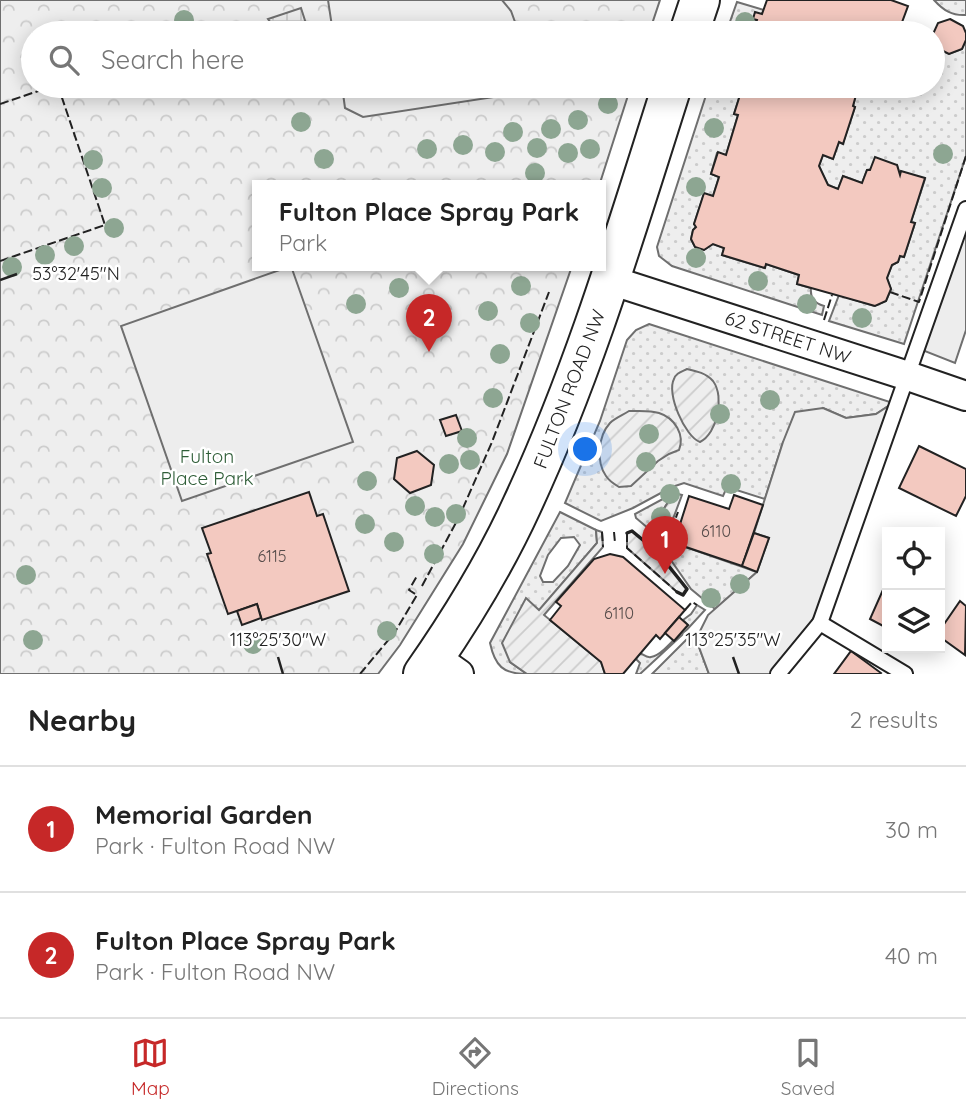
<!DOCTYPE html>
<meta charset="utf-8">
<style>
body{margin:0;font-family:Quicksand,sans-serif;background:#f2f2f2;color:#222}
.controls{position:absolute;right:21px;bottom:21px;display:grid;overflow:hidden;border-radius:0px;box-shadow:0 4px 18px #0003}
.controls button{width:63px;height:63px;display:grid;place-items:center;padding:0;border:0;border-bottom:2px solid #e0e0e0;background:#fff;color:#222;font:35px sans-serif}
.you{position:absolute;left:586px;top:450px;width:24px;height:24px;margin:-18px;border:5px solid #fff;border-radius:50%;background:#1a73e8;box-shadow:0 0 0 10px #1a73e833}
.badge{display:grid;place-items:center;width:46px;height:46px;border-radius:50%;background:#c62828;color:#fff;font-size:23px;font-weight:700}
.pin{position:absolute;translate:-50% -58px;filter:drop-shadow(0 2px 4px #0008)}
.pin::after{content:'';position:absolute;top:37px;width:24px;height:21px;background:inherit;clip-path:polygon(0 0,100% 0,50% 100%)}
.popup{position:absolute;left:252px;top:180px;width:354px;height:91px;box-sizing:border-box;display:grid;place-content:center;border-radius:0px;background:#fff;filter:drop-shadow(0 2px 5px #0005);font-size:23px;white-space:nowrap;color:#767676}
.popup b{font-size:26px;color:#222}
.popup::after{content:'';position:absolute;left:50%;top:100%;margin-left:-14px;border:14px solid transparent;border-top-color:#fff}
.list{margin:0;padding:0;list-style:none}
h2{display:flex;justify-content:space-between;align-items:center;height:91px;margin:0;padding:0 28px;font-size:30px}
h2 small{font-size:23px;font-weight:400;color:#767676}
.list li{display:grid;grid-template-columns:46px 1fr auto;gap:21px;align-items:center;box-sizing:border-box;height:126px;padding:0 28px;border-top:2px solid #e0e0e0}
.list b{display:block;font-size:26px;white-space:nowrap}
.list p{margin:0;font-size:23px;white-space:nowrap;color:#767676}
.list em{font-size:23px;font-style:normal;color:#767676}
.icon{flex:none;width:38px;height:38px;fill:none;stroke:currentColor;stroke-width:2;stroke-linecap:round;stroke-linejoin:round}
.map{position:relative;flex:none;width:966px;height:674px;overflow:hidden}
.search{position:absolute;background:#fff;box-shadow:0 4px 18px #0003;left:21px;right:21px;top:21px;height:77px;display:flex;align-items:center;gap:18px;box-sizing:border-box;padding:0 24px;border-radius:38px;color:#767676;font-size:26px}
.sheet{height:343px;background:#fff}
nav{display:flex;justify-content:space-around;align-items:center;box-sizing:border-box;height:98px;border-top:2px solid #e0e0e0;background:#fff;font-size:19px;color:#767676}
nav a{display:grid;justify-items:center;gap:4px}
nav .on{color:#c62828}
.map>svg:first-child{display:block}
.grass{fill:url(#grass-dots);stroke:#6f6f6f;stroke-width:2;fill-rule:evenodd}
.forest{fill:url(#forest-crowns);stroke:#6f6f6f;stroke-width:2}
.garden{fill:url(#garden-furrows);stroke:#6f6f6f;stroke-width:2}
.pitch{fill:#eee;stroke:#6f6f6f;stroke-width:2}
.parking{fill:#ededed;stroke:#6f6f6f;stroke-width:2}
.plaza{fill:url(#plaza-grid);stroke:#6f6f6f;stroke-width:2}
.building{fill:#f3c9c0;stroke:#222;stroke-width:2}
.lines{fill:none;stroke-linecap:round;stroke-linejoin:round}
.lane-casing{stroke:#222;stroke-width:18}
.street-casing{stroke:#222;stroke-width:32}
.secondary-casing{stroke:#222;stroke-width:42}
.lane{stroke:#fff;stroke-width:14}
.street{stroke:#fff;stroke-width:28}
.secondary{stroke:#fff;stroke-width:38}
.fence{stroke:#222;stroke-width:2;stroke-dasharray:9 3.5;stroke-linecap:butt}
.wall{stroke:#222;stroke-width:3.5}
.tree{fill:#8da692}
.ticks{fill:none;stroke:#222;stroke-width:2.5}
.labels{text-anchor:middle;stroke-width:5;stroke-linejoin:round;paint-order:stroke}
.number-label{font-size:16px;fill:#564c4a}
.street-label{font-size:19px;fill:#222;stroke:#fff}
.park-label{font-size:19px;fill:#2f5e38;stroke:#fff}
.ticks-label{font-size:18px;text-anchor:middle;fill:#222;stroke:#fff;stroke-width:5;stroke-linejoin:round;paint-order:stroke}
</style>
<div class="map">
<svg width="966" height="674" viewBox="0 0 966 674">
<defs>
<pattern id="grass-dots" width="8" height="8" patternUnits="userSpaceOnUse" patternTransform="scale(1.75)"><rect width="8" height="8" fill="#eee"/><path d="M2 2h.1M6 6h.1" fill="none" stroke="#ccc" stroke-width="1.8" stroke-linecap="round"/></pattern>
<pattern id="forest-crowns" width="20" height="18" patternUnits="userSpaceOnUse" patternTransform="scale(1.75)"><rect width="20" height="18" fill="#eee"/><path d="M2 6a3 3 0 1 1 6 0M12 15a3 3 0 1 1 6 0" fill="none" stroke="#ccc"/></pattern>
<pattern id="garden-furrows" width="10" height="10" patternUnits="userSpaceOnUse" patternTransform="scale(1.75)"><rect width="10" height="10" fill="#eee"/><path d="M-1 1l2-2M0 10L10 0M9 11l2-2" fill="none" stroke="#ccc"/></pattern>
<pattern id="plaza-grid" width="8" height="8" patternUnits="userSpaceOnUse" patternTransform="scale(1.75)"><rect width="8" height="8" fill="#ededed"/><path d="M0 4h8M4 0v8" fill="none" stroke="#cbcbcb"/></pattern>
</defs>
<rect width="100%" height="100%" fill="#fff"/>
<!-- grass -->
<g class="grass">
<path d="M934 0H966V15C952 16 943 10 934 0Z"/>
<path d="M737 2 764 10 762 14 753 19 757 20 753 33H726Z"/>
<path d="M966 40V156L904 344 829 321 839 295 874 306 886 301 891 289 887 278 892 265 898 262 900 256 904 257 915 223 911 222 925 179 900 175 897 165 867 170 862 183 843 176 838 189 828 185 819 166 823 155 833 159 839 142 843 143 855 107 853 106 856 95 852 94 855 86H933V49L937 48 949 54 962 49Z"/>
<path d="M709 86H738L746 88 744 96 740 95 734 114 738 115 726 155 717 153 711 174 719 177 713 196 704 194 694 224 696 227 693 230 691 239 695 247 704 250 713 244 724 248 722 255 764 268 766 264 799 275 797 284 811 288C810 298 814 303 824 306L822 315 672 266 659 256 657 247Z"/>
<path d="M649 324 893 403 876 414 846 418 823 408 783 442 765 499 727 487 723 496 684 483 672 487 633 508 601 521 565 503 600 421 627 340 636 330Z"/>
<path d="M674 493 663 510 664 521 656 523 655 534 636 518 635 514Z"/>
<path d="M560 512 596 530 597 543 539 611 526 599 510 662 527 674C503 674 495 666 490 643ZM574 537 580 545 568 566 553 582H543L540 576 548 555 561 538Z"/>
<path d="M674 543 757 572 715 609 691 589 668 556Z"/>
<path d="M697 605 705 610 682 635 640 674H636L640 663 636 659 640 653C644 655 647 658 651 657 662 656 679 633 688 625L683 620 691 614Z"/>
<path d="M692 634 696 639 709 674H652Z"/>
</g>
<!-- forest -->
<path class="forest" d="M0 0H660L649 33H33V86H631L599 186H258V266H572L507 454 463 544 400 645 378 674H0Z"/>
<!-- garden -->
<g class="garden">
<path d="M687 369C696 371 706 373 713 381 725 397 717 434 700 442 685 437 666 393 674 379 676 373 681 372 687 369Z"/>
<path d="M629 411C639 411 650 410 659 413 675 418 685 435 679 450L669 454 658 461 631 486 619 487C614 484 609 481 606 476 596 462 598 436 610 423 615 418 623 415 629 411Z"/>
<path d="M674 493 682 495 665 540 658 539 655 534V523L663 521V510Z"/>
<path d="M596 530 602 532 603 547 544 615 601 662 605 674H527L510 662 502 643 526 598 539 610 597 543Z"/>
<path d="M632 531 659 553 687 589 683 595 677 592 627 548V533Z"/>
</g>
<!-- pitch -->
<g class="pitch">
<path d="M328 0H502L511 11 519 33H333Z"/>
<path d="M342 86H539L540 90 363 117 345 108Z"/>
</g>
<!-- parking -->
<g class="parking">
<path d="M966 209V330L955 363 917 348Z"/>
<path d="M291 266 353 442 182 501 121 326Z"/>
<path d="M893 403 820 623 778 674H709L696 639 708 615 757 572 769 538 754 533 783 442 795 412 823 408 846 418 876 414Z"/>
</g>
<!-- plaza -->
<path class="plaza" d="M301 8 309 33H278L268 19Z"/>
<!-- building -->
<g class="building">
<path d="M767 0H891L908 6 898 33H753L757 20 753 19 755 12 762 14Z"/>
<path d="M950 19 963 26 966 33V40L962 49 949 54 937 48 933 34 938 23Z"/>
<path d="M738 86H855L852 94 856 95 853 106 855 107 843 144 839 142 833 159 823 155 819 166 828 185 838 189 843 176 862 183 867 170H870L875 157 897 165 900 175 901 171 925 178 911 222 915 223 904 257 900 256 898 262 892 265 887 278 891 289 886 301 875 306 797 284 799 275 766 264 765 268 722 255 724 248 713 244 704 250 695 247 691 239 693 230 696 227 694 224 704 193 713 196 719 177 711 174 718 152 726 155 738 115 734 114 740 95 744 96 746 88Z"/>
<path d="M456 415 462 431 446 436 440 420Z"/>
<path d="M919 446 966 469V496L956 516 899 488Z"/>
<path d="M417 451 434 465 431 485 410 493 394 479 397 458Z"/>
<path d="M309 492 317 516 323 514 349 591 262 620 257 604 228 614 207 554 211 553 202 528Z"/>
<path d="M734 495 763 505 742 566 674 543 689 496 729 509Z"/>
<path d="M754 533 769 538 757 572 742 566Z"/>
<path d="M610 554 623 557 685 610 660 639 656 635 623 674H605L601 662 550 620 561 606 556 602 594 559Z"/>
<path d="M886 583 887 584V628L870 619Z"/>
<path d="M960 601 966 606 965 655 940 637V630Z"/>
<path d="M257 604 261 618 242 625 237 611Z"/>
<path d="M679 617 688 625 674 641 665 633Z"/>
<path d="M851 651 881 673 880 674H834Z"/>
</g>
<g class="lines">
<!-- lane casing -->
<g class="lane-casing">
<g id="lane">
<path d="M820 623 966 209"/>
<path d="M778 674 820 623 905 674"/>
</g>
</g>
<!-- street casing -->
<g class="street-casing">
<g id="street">
<path d="M610 280 908 376 966 396"/>
<path d="M435 657 459 674"/>
</g>
</g>
<!-- secondary casing -->
<g class="secondary-casing">
<g id="secondary">
<path d="M689 33 700 0"/>
<path d="M423 674C460 621 495 564 522 505 585 370 627 227 672 86"/>
</g>
</g>
<!-- lane -->
<use href="#lane" class="lane"/>
<!-- street -->
<use href="#street" class="street"/>
<!-- secondary -->
<use href="#secondary" class="secondary"/>
<!-- fence -->
<g class="fence">
<path d="M0 104 53 86"/>
<path d="M0 261 105 225 58 86"/>
<path d="M890 292 919 302 966 156"/>
<path d="M824 320 832 295"/>
<path d="M602 532 603 547"/>
<path d="M614 532 615 543"/>
<path d="M627 533V548L677 592"/>
<path d="M667 541 678 512"/>
<path d="M422 586 459 517 492 442 549 292"/>
<path d="M685 610 692 602 697 605"/>
<path d="M360 674 395 632 417 595 409 590 417 576"/>
</g>
<!-- wall -->
<g class="wall">
<path d="M627 533 632 531 661 555"/>
<path d="M663 559 687 589 683 595 677 592"/>
</g>
</g>
<!-- trees -->
<g class="tree">
<circle cx="184" cy="20" r="10"/>
<circle cx="745" cy="22" r="10"/>
<circle cx="608" cy="104" r="10"/>
<circle cx="578" cy="120" r="10"/>
<circle cx="301" cy="122" r="10"/>
<circle cx="714" cy="128" r="10"/>
<circle cx="551" cy="129" r="10"/>
<circle cx="513" cy="132" r="10"/>
<circle cx="463" cy="145" r="10"/>
<circle cx="537" cy="148" r="10"/>
<circle cx="427" cy="149" r="10"/>
<circle cx="590" cy="149" r="10"/>
<circle cx="495" cy="152" r="10"/>
<circle cx="568" cy="153" r="10"/>
<circle cx="943" cy="154" r="10"/>
<circle cx="324" cy="159" r="10"/>
<circle cx="93" cy="160" r="10"/>
<circle cx="535" cy="173" r="10"/>
<circle cx="696" cy="187" r="10"/>
<circle cx="102" cy="188" r="10"/>
<circle cx="114" cy="228" r="10"/>
<circle cx="74" cy="246" r="10"/>
<circle cx="45" cy="255" r="10"/>
<circle cx="696" cy="258" r="10"/>
<circle cx="12" cy="267" r="10"/>
<circle cx="758" cy="281" r="10"/>
<circle cx="521" cy="286" r="10"/>
<circle cx="399" cy="288" r="10"/>
<circle cx="356" cy="304" r="10"/>
<circle cx="807" cy="304" r="10"/>
<circle cx="488" cy="311" r="10"/>
<circle cx="862" cy="318" r="10"/>
<circle cx="530" cy="323" r="10"/>
<circle cx="500" cy="354" r="10"/>
<circle cx="493" cy="398" r="10"/>
<circle cx="770" cy="400" r="10"/>
<circle cx="720" cy="414" r="10"/>
<circle cx="649" cy="434" r="10"/>
<circle cx="467" cy="438" r="10"/>
<circle cx="470" cy="460" r="10"/>
<circle cx="646" cy="462" r="10"/>
<circle cx="449" cy="464" r="10"/>
<circle cx="367" cy="481" r="10"/>
<circle cx="731" cy="484" r="10"/>
<circle cx="670" cy="494" r="10"/>
<circle cx="415" cy="506" r="10"/>
<circle cx="456" cy="514" r="10"/>
<circle cx="435" cy="517" r="10"/>
<circle cx="661" cy="517" r="10"/>
<circle cx="365" cy="524" r="10"/>
<circle cx="664" cy="540" r="10"/>
<circle cx="394" cy="542" r="10"/>
<circle cx="434" cy="554" r="10"/>
<circle cx="26" cy="575" r="10"/>
<circle cx="740" cy="584" r="10"/>
<circle cx="711" cy="598" r="10"/>
<circle cx="387" cy="631" r="10"/>
<circle cx="33" cy="640" r="10"/>
<circle cx="253" cy="644" r="10"/>
</g>
<!-- ticks -->
<path class="ticks" d="M0 280 17 274M278 657 283 674M733 657 739 674"/>
<g class="labels">
<!-- number labels -->
<g class="number-label">
<text x="716" y="537">6110</text>
<text x="272" y="562">6115</text>
<text x="619" y="619">6110</text>
</g>
<!-- street labels -->
<g class="street-label">
<text transform="translate(788 337) rotate(18)" y="7">62 STREET NW</text>
<text transform="translate(569 389) rotate(-69)" y="7">FULTON ROAD NW</text>
</g>
<!-- park labels -->
<g class="park-label">
<text x="207" y="463">Fulton<tspan x="207" dy="22">Place Park</tspan></text>
</g>
</g>
<g class="ticks-label">
<text x="76" y="280">53°32'45"N</text>
<text x="278" y="646">113°25'30"W</text>
<text x="733" y="646">113°25'35"W</text>
</g>
</svg>
<div class="controls">
<button><svg class="icon" aria-label="locate" viewBox="0 0 24 24"><circle cx="12" cy="12" r="6"/><path d="M12 2v4M12 18v4M2 12h4M18 12h4"/></svg></button>
<button><svg class="icon" aria-label="layers" viewBox="0 0 24 24"><path d="M12 4l9 5-9 5-9-5zM3 14l9 5 9-5"/></svg></button>
</div>
<div class="you"></div>
<div class="pin badge" style="left:665px;top:574px">1</div>
<div class="pin badge" style="left:429px;top:352px">2</div>
<div class="popup"><b>Fulton Place Spray Park</b>Park</div>
<div class="search"><svg class="icon" aria-label="search" viewBox="0 0 24 24"><circle cx="10" cy="10" r="6"/><path d="M15 15l6 6"/></svg>Search here</div>
</div>
<section class="sheet">
<h2>Nearby<small>2 results</small></h2>
<ul class="list">
<li><span class="badge">1</span><div><b>Memorial Garden</b><p>Park · Fulton Road NW</p></div><em>30 m</em></li>
<li><span class="badge">2</span><div><b>Fulton Place Spray Park</b><p>Park · Fulton Road NW</p></div><em>40 m</em></li>
</ul>
</section>
<nav>
<a class="on"><svg class="icon" aria-label="map" viewBox="0 0 24 24"><path d="M3 6l6-2 6 2 6-2v14l-6 2-6-2-6 2zM9 4v14M15 6v14"/></svg>Map</a>
<a><svg class="icon" aria-label="directions" viewBox="0 0 24 24"><path d="M12 3l9 9-9 9-9-9zM9 14v-3h6M13 9l2 2-2 2"/></svg>Directions</a>
<a><svg class="icon" aria-label="saved" viewBox="0 0 24 24"><path d="M7 4h10v16l-5-4-5 4z"/></svg>Saved</a>
</nav>
